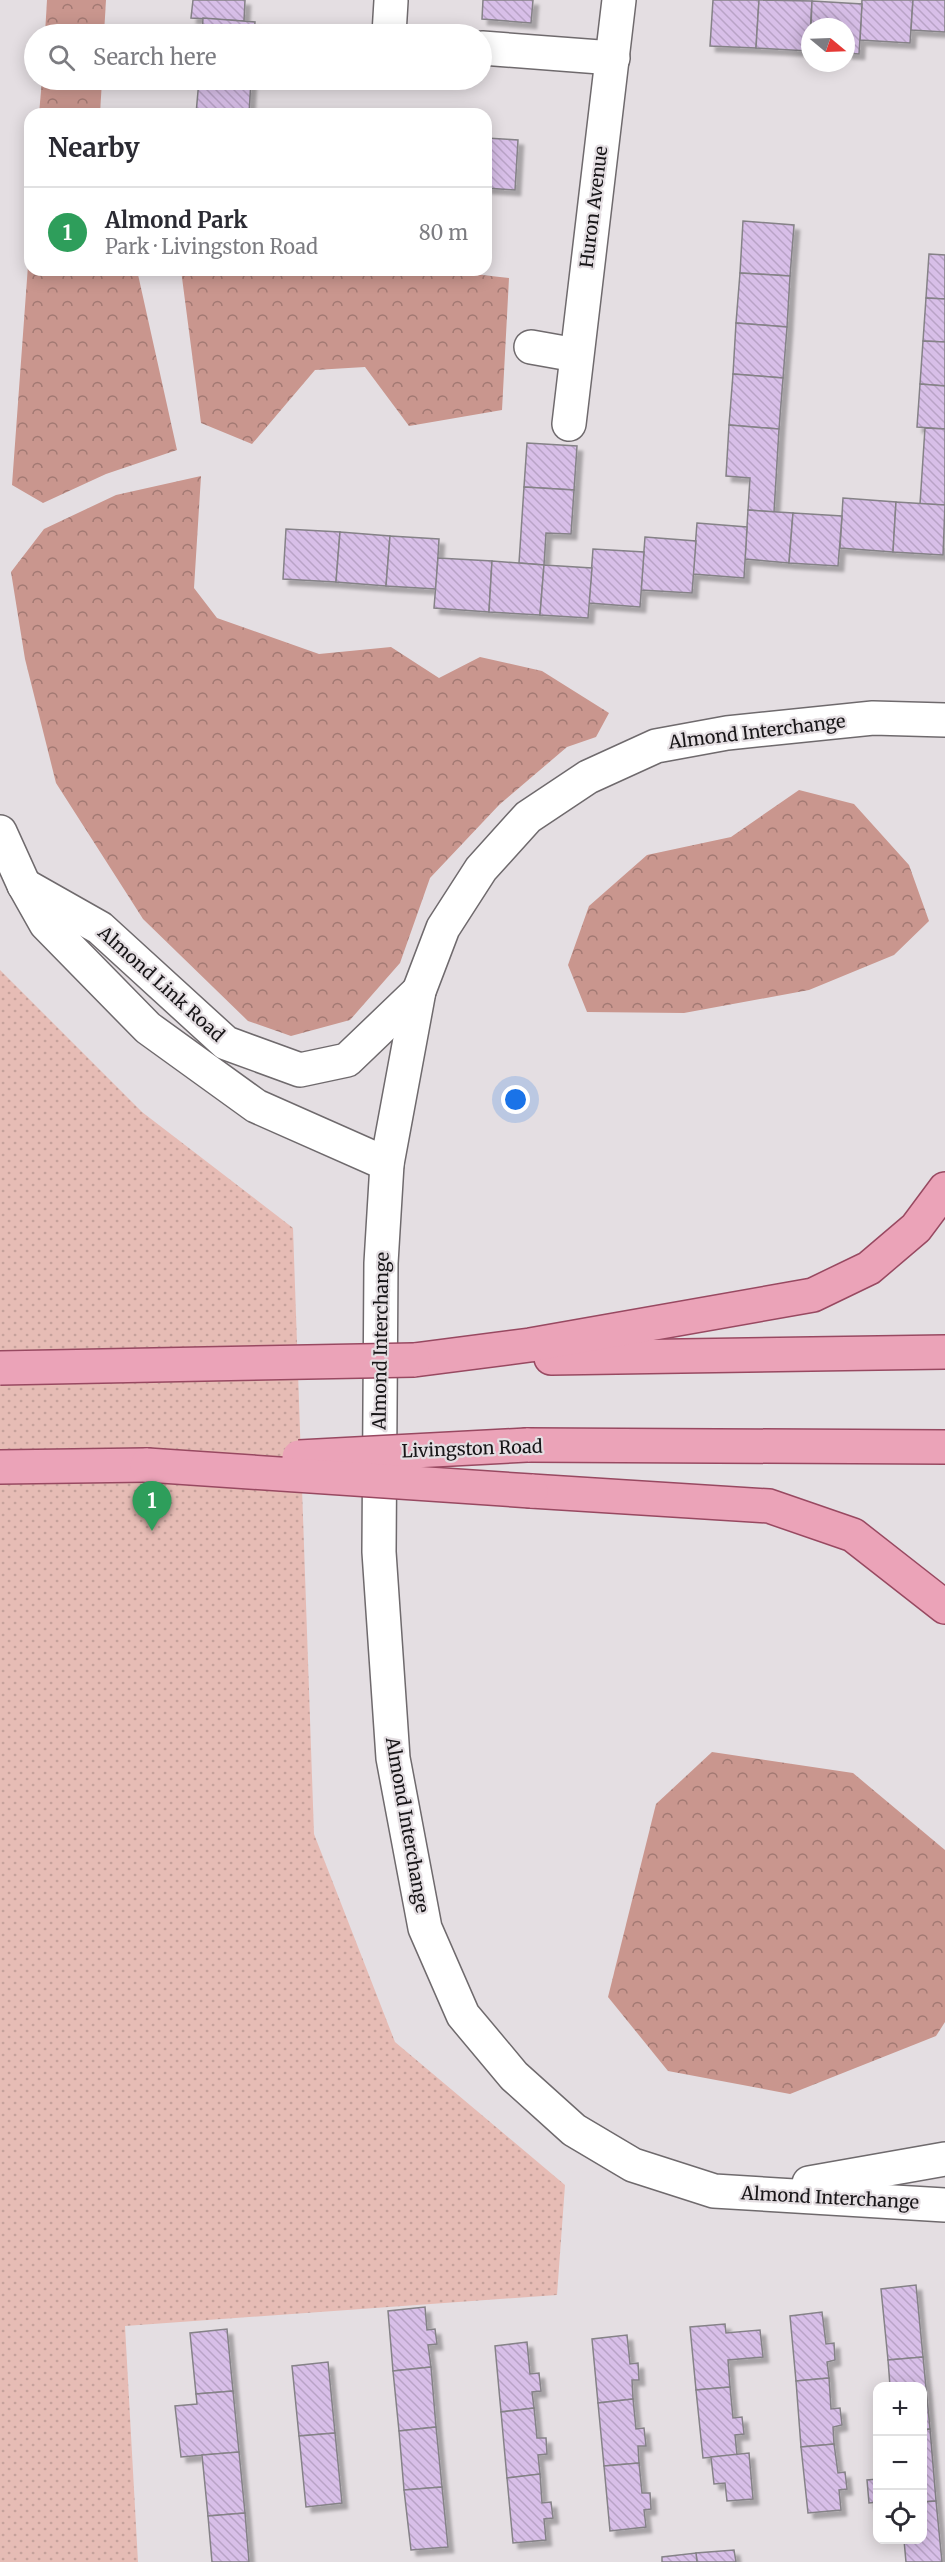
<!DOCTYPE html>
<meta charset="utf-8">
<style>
body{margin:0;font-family:Merriweather,serif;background:#f2f2f3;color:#2b2b33}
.controls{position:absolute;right:18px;bottom:18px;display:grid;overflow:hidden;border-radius:12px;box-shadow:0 3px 15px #0003}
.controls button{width:54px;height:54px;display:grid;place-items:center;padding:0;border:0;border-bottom:2px solid #e1e1e2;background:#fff;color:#2b2b33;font:30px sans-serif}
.compass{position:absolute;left:801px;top:18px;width:54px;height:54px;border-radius:50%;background:#fff;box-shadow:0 3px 15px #0003;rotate:109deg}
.you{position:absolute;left:516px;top:1100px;width:21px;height:21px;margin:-15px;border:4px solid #fff;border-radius:50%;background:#1a73e8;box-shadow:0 0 0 9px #1a73e833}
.badge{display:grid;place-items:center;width:39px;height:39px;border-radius:50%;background:#1a73e8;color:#fff;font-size:20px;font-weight:700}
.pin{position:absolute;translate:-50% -50px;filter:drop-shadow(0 2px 3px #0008)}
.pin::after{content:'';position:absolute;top:32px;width:21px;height:18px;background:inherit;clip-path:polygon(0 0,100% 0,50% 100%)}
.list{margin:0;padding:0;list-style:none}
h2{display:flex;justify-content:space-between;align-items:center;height:78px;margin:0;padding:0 24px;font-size:26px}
h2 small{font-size:20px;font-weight:400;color:#7c7c81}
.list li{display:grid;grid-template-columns:39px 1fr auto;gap:18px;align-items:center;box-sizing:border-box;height:90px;padding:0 24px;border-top:2px solid #e1e1e2}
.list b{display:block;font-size:22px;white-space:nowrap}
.list p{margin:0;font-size:20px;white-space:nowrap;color:#7c7c81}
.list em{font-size:20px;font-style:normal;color:#7c7c81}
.icon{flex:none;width:33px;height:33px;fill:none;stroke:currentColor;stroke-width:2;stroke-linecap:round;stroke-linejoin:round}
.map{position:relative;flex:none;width:945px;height:2562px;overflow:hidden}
.search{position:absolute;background:#fff;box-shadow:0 3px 15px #0003;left:24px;top:24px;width:468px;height:66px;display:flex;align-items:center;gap:15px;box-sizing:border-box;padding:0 21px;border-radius:33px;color:#7c7c81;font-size:22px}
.panel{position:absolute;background:#fff;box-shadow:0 3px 15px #0003;left:24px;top:108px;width:468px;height:168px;border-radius:18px}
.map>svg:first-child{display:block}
.forest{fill:url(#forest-crowns)}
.park{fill:url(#park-dots)}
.building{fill:url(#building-back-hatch);stroke:#858287;stroke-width:1.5;filter:url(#shadow)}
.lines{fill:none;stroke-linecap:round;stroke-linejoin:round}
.street-casing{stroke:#6f6a6d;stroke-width:36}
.secondary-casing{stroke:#6f6a6d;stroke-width:36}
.primary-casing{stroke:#984961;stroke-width:36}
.street{stroke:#fff;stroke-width:33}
.secondary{stroke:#fff;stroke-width:33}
.primary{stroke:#eba3b8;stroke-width:33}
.primary-bridge-casing{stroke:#984961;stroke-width:36;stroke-linecap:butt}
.primary-bridge{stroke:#eba3b8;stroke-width:33}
.labels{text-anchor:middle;stroke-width:4.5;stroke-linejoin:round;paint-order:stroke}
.street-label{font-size:18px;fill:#171517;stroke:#e4dee2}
</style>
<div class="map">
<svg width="945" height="2562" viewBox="0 0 945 2562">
<defs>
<pattern id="forest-crowns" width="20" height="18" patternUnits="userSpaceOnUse" patternTransform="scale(1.5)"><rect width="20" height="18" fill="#c9968e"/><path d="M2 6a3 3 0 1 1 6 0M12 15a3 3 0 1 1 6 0" fill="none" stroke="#a27973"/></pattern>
<pattern id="park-dots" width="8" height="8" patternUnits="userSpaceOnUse" patternTransform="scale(1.5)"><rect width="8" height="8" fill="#e6bcb5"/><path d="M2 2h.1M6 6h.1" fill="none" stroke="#c5a19b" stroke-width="1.8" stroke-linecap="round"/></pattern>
<pattern id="building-back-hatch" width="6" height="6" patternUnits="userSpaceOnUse" patternTransform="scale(1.5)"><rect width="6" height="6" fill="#d8bfe8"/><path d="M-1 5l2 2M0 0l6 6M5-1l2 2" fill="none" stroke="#b9a3c6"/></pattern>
<filter id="shadow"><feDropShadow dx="5.5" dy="5.5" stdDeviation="1.5" flood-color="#0004"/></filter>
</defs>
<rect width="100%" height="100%" fill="#e4dee2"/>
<!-- forest -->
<g class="forest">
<path d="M47 0H106L104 34H45Z"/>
<path d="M42 80H102L100 114H39Z"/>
<path d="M30 238V270H137L177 450 106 474 43 503 12 485Z"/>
<path d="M181 270H438L509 278 502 410 409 426 365 367 315 370 252 444 201 423Z"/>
<path d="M201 476 194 588 217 618 319 654 391 647 439 678 480 657 542 671 609 713 596 737 567 747 499 805 430 878 400 963 350 1020 291 1036 248 1021 143 919 56 783 25 659 11 572 44 529 116 495Z"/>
<path d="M799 790 854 804 909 865 929 921 894 955 809 990 684 1013 587 1012 568 965 589 906 647 855 731 837Z"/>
<path d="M712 1752 853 1773 945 1850V2022L936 2036 790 2094 668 2071 608 1997 656 1804Z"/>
</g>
<!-- park -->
<path class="park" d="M0 970 142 1112 293 1228 314 1834 395 2042 565 2185 557 2295 125 2326 138 2562H0Z"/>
<!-- building -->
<g class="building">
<path d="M193 0H245L244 21 191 18Z"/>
<path d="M483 0H533L531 23 482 19Z"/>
<path d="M713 0H759L756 48 710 46Z"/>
<path d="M759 0 812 1 809 51 756 48Z"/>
<path d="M862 0H913L910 43 860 40Z"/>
<path d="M913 0H945V32L911 30Z"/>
<path d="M812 1 862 4 859 54 846 53V27H811Z"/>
<path d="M203 18 255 22 254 34H202Z"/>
<path d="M199 80H251L249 114H196Z"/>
<path d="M486 138 518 140 515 190 486 188Z"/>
<path d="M743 221 794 225 790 276 740 273Z"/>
<path d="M929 254 945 255V299L926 298Z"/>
<path d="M740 273 790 276 787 327 736 323Z"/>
<path d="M926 298 945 299V342L923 341Z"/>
<path d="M736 323 787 327 783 378 733 374Z"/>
<path d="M923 341 945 342V386L920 384Z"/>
<path d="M733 374 783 378 779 429 729 425Z"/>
<path d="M920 384 945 386V429L917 427Z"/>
<path d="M729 425 779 429 774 512 748 510 750 478 726 476Z"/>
<path d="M925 428 945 429V505L920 504Z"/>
<path d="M527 443 577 446 574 490 524 487Z"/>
<path d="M524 487 574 490 571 534 546 533 544 565 519 563Z"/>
<path d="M843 498 896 502 893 552 840 548Z"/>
<path d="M896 502 945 505 943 555 893 552Z"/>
<path d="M748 510 793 513 789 563 745 559Z"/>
<path d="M793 513 842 516 838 566 789 563Z"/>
<path d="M697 523 747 527 744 578 693 574Z"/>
<path d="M286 529 340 532 336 582 283 579Z"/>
<path d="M340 532 390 536 386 586 336 582Z"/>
<path d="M390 536 439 539 436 589 386 586Z"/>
<path d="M645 537 696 541 692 593 641 590Z"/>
<path d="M593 549 644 552 640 607 589 603Z"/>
<path d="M438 558 492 561 489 612 434 608Z"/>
<path d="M492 561 544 565 540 615 489 612Z"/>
<path d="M544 565 592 568 588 618 540 615Z"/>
<path d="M916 2285 923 2357 888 2360 881 2289Z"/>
<path d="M425 2307 427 2330 435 2329 437 2344 428 2345 431 2367 393 2371 388 2311Z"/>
<path d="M822 2312 826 2344 834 2343 835 2360 827 2362 829 2378 796 2381 790 2316Z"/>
<path d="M725 2324 726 2333 760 2330 763 2357 728 2360 730 2387 696 2390 690 2327Z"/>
<path d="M227 2329 233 2391 196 2394 190 2333Z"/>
<path d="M627 2335 630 2364 638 2363 639 2380H632L633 2399 598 2403 592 2339Z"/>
<path d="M527 2342 530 2374 539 2373 541 2391 532 2392 534 2408 501 2412 495 2346Z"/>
<path d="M923 2357 930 2429 922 2430V2386H890L888 2360Z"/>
<path d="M328 2362 335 2433 299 2436 292 2366Z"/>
<path d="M431 2367 436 2427 399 2431 393 2371Z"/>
<path d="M829 2378 831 2409 840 2408 842 2425 833 2427 834 2444 801 2447 796 2381Z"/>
<path d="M730 2387 733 2418 742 2417 744 2434 735 2435 737 2455 703 2458 696 2390Z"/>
<path d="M233 2391 239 2452 181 2457 175 2406 197 2404 196 2394Z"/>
<path d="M633 2399 636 2429 644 2428 646 2446H638L639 2463 604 2466 598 2403Z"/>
<path d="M534 2408 537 2438H546L547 2454 538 2455 540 2474 507 2478 501 2412Z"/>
<path d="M436 2427 442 2487 404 2490 399 2431Z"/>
<path d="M930 2429 936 2501 922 2502V2430Z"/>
<path d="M335 2433 342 2503 306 2507 299 2436Z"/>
<path d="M834 2444 838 2473 845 2472 847 2489 839 2490 841 2510 808 2513 801 2447Z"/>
<path d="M239 2452 245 2513 208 2516 202 2455Z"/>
<path d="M749 2453 753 2499 727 2501 725 2483 714 2484 711 2457Z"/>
<path d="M639 2463 642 2493H650L651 2509 644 2510 646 2527 610 2531 604 2466Z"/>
<path d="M540 2474 542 2503 551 2502 553 2518 544 2519 546 2540 513 2543 507 2478Z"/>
<path d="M878 2479V2502L869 2503 867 2480Z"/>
<path d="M442 2487 448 2547 411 2550 404 2490Z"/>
<path d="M936 2501 942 2562H906L904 2540H922V2502Z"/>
<path d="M245 2513 249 2562H212L208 2516Z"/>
<path d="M734 2550 736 2562H697L696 2553Z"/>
<path d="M696 2553 697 2562H662V2557Z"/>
</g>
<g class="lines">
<!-- street casing -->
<g class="street-casing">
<g id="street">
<path d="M389 34 391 1"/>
<path d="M482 48 613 58"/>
<path d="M531 347 576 355"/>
<path d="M569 424 619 0"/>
</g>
</g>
<!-- secondary casing -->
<g class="secondary-casing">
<g id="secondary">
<path d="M945 720 873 718 727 733 656 746 588 777 528 817 481 869 443 928 419 991 387 1164 381 1263 379 1552 393 1758 425 1928 463 2015 514 2076 574 2130 633 2165 714 2191 945 2205"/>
<path d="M0 832 24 885 46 924 148 1028 256 1106 387 1164"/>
<path d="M24 885 100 928 226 1043 300 1070 347 1060 419 991"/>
<path d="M809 2183 945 2159"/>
</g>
</g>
<!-- primary casing -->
<g class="primary-casing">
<g id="primary">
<path d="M551 1358 945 1352"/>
<path d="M414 1360 530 1345 813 1295 869 1268 916 1228 945 1189"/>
<path d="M527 1445 945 1447"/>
<path d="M0 1467 147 1465"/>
<path d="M531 1491 769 1506 853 1535 945 1607"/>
</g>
</g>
<!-- street -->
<use href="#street" class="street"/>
<!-- secondary -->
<use href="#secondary" class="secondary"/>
<!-- primary -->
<use href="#primary" class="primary"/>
<!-- primary-bridge casing -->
<g class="primary-bridge-casing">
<g id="primary-bridge">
<path d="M0 1368 414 1360"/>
<path d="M299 1457 527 1445"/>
<path d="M147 1465 531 1491"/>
</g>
</g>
<!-- primary-bridge -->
<use href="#primary-bridge" class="primary-bridge"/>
</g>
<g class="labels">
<!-- street labels -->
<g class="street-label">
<text transform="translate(594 207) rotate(-83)" y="6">Huron Avenue</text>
<text transform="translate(757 732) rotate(-7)" y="6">Almond Interchange</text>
<text transform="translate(161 984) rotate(42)" y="6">Almond Link Road</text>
<text transform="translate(381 1341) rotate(-89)" y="6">Almond Interchange</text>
<text transform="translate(472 1449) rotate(-2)" y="6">Livingston Road</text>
<text transform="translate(407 1825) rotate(80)" y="6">Almond Interchange</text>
<text transform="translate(830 2198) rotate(3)" y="6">Almond Interchange</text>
</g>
</g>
</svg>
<div class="controls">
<button>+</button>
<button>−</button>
<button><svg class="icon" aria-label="locate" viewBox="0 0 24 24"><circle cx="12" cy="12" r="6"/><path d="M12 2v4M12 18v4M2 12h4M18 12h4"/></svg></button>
</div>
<svg class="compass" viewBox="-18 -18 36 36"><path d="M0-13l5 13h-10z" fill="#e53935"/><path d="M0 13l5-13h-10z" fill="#7c7c81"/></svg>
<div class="you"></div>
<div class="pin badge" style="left:152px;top:1531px;background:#2e9e5b">1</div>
<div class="search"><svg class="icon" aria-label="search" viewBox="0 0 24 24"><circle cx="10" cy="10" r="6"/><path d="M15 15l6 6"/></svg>Search here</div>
<section class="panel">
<h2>Nearby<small></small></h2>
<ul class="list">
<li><span class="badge" style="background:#2e9e5b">1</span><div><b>Almond Park</b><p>Park · Livingston Road</p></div><em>80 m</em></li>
</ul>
</section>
</div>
